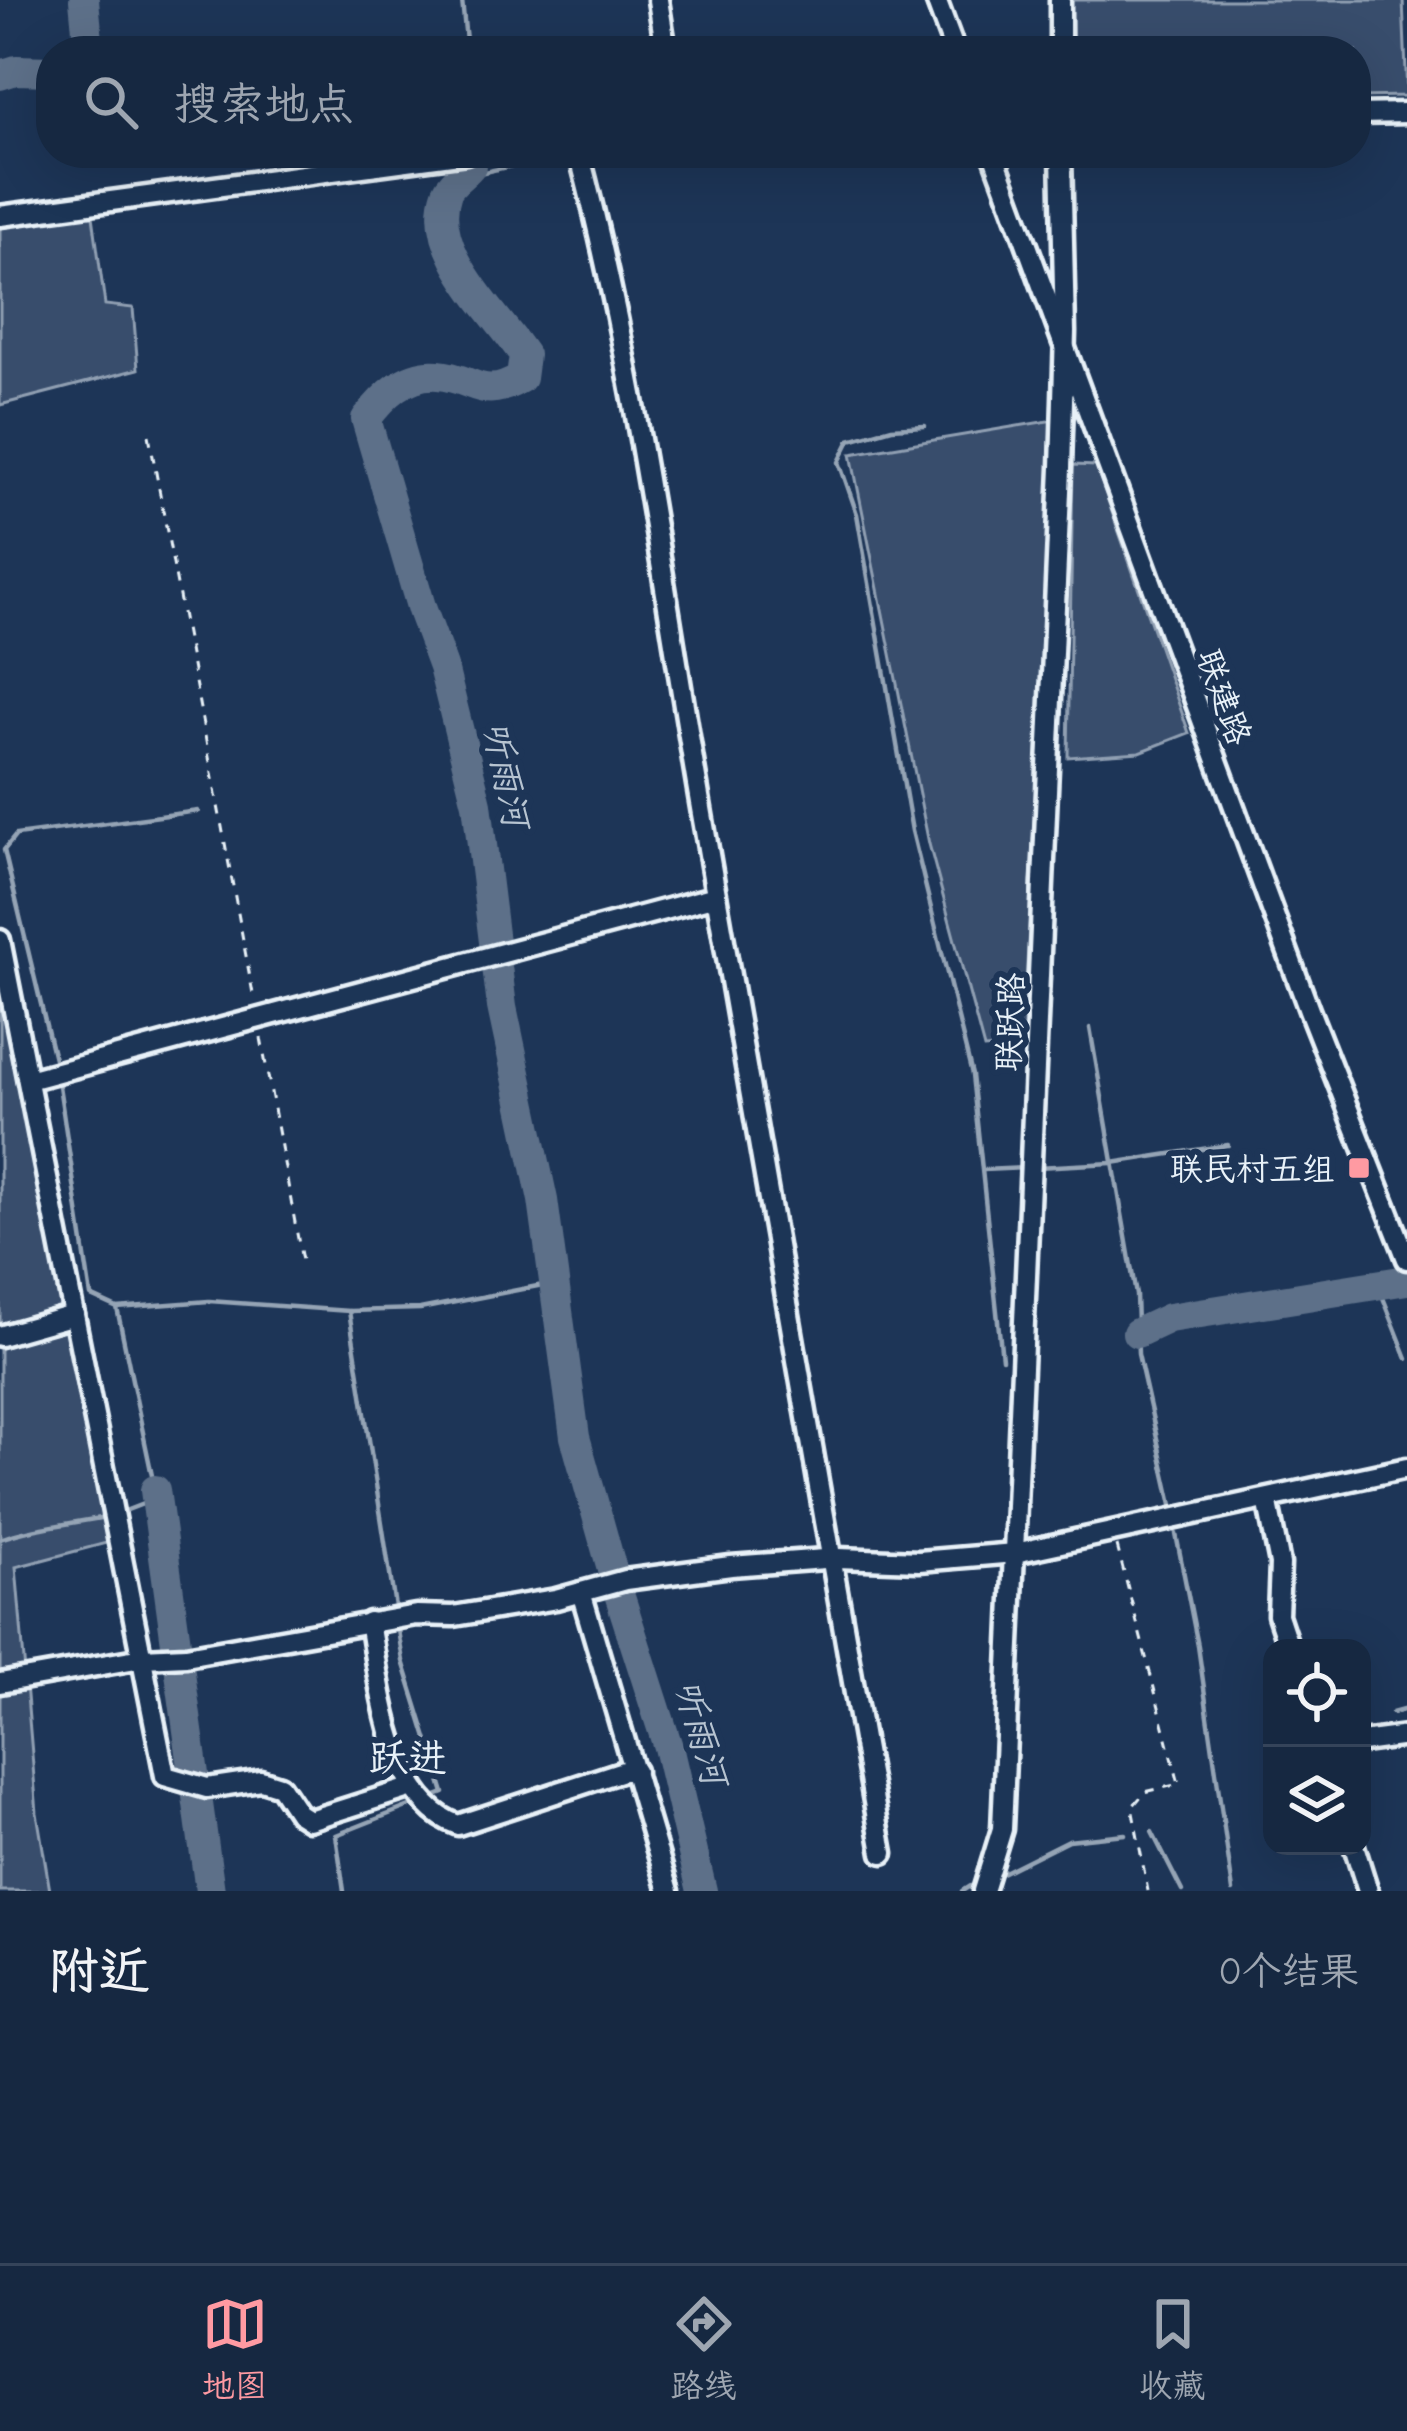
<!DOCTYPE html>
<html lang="zh">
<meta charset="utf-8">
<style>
body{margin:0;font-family:"Comic Neue","LXGW WenKai TC",sans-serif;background:#23344c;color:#f1f3f6}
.controls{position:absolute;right:36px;bottom:36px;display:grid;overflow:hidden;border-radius:24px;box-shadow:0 12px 48px #0002}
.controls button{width:108px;height:108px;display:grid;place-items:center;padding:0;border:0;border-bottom:3px solid #35445a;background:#162841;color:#f1f3f6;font:60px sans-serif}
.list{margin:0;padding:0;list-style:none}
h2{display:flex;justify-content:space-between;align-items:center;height:156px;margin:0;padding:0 48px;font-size:51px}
h2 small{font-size:39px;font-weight:400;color:#9ea6b1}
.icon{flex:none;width:66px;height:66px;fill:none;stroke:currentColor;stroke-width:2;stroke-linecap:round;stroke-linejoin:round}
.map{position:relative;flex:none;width:1407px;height:1891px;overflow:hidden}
.search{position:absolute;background:#162841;box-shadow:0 12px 48px #0002;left:36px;right:36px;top:36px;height:132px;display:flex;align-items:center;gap:30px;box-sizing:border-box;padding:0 42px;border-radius:48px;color:#9ea6b1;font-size:45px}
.sheet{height:372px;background:#162841}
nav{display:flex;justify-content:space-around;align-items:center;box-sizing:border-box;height:168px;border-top:3px solid #35445a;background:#162841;font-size:33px;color:#9ea6b1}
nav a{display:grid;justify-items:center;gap:6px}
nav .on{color:#ff9aa2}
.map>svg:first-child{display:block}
.green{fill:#374d6c;stroke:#909fb2;stroke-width:3}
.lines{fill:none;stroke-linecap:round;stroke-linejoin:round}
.stream{stroke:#95a4b5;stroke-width:4.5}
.river{stroke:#5d7089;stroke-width:30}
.minor-casing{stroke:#e8f1f8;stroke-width:27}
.path{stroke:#e8f1f8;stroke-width:3;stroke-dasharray:9 9;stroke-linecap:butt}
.minor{stroke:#1d3557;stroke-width:18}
.poi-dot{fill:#ff9aa2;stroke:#1d3557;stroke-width:4.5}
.labels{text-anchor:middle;stroke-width:12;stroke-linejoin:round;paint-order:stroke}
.street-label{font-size:33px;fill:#e8f1f8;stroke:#1d3557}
.poi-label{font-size:33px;fill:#e8f1f8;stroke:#1d3557;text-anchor:end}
.water-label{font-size:36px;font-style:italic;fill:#b7c4d1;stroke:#1d3557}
.quarter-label{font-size:39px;fill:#e8f1f8;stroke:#1d3557}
</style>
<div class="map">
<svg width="1407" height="1891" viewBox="0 0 1407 1891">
<rect width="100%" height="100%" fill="#1d3557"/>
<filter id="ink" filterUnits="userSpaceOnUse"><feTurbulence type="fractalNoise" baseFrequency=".00833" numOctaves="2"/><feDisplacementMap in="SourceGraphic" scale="24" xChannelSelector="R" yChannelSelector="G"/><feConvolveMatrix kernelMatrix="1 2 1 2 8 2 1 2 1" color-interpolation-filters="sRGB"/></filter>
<g filter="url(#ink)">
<!-- green -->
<g class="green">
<path d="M1071 0H1403L1407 96 1356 97V51H1073Z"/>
<path d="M91 201 105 305 133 308 138 369 0 405V215Z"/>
<path d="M1054 420 1023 1046 984 1049 929 844 851 454Z"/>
<path d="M1073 465 1096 466 1189 733 1140 752 1068 757Z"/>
<path d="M0 947 114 1541 16 1567 37 1813 50 1891H0Z"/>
</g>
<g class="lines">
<!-- stream -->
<g class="stream">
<path d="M462 0 467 51"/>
<path d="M587 157 629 153"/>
<path d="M461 177 530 162 576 158"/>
<path d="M925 426 892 428 850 440 839 462 857 514 912 831 972 1075 1002 1359"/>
<path d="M1090 1028 1136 1295 1138 1354 1172 1505"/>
<path d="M56 1067 4 850 16 835 198 811"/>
<path d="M58 1079 91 1296 115 1307"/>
<path d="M1037 1167 1112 1163 1228 1145"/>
<path d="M983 1170 1026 1168"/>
<path d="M1378 1285 1407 1358"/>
<path d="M349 1311 396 1613"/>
<path d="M117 1514 148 1502 155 1490 117 1308 209 1301 349 1311 420 1309 553 1283"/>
<path d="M1176 1534 1198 1646 1233 1891"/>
<path d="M0 1539C34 1527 70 1524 105 1517"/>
<path d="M397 1624 403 1661 444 1793 428 1799"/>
<path d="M1392 1713 1407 1709"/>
<path d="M1152 1832 1182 1891"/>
<path d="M1002 1873 1068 1840 1125 1834"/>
<path d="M344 1891 336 1835 417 1803"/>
<path d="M962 1891 970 1886"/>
</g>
<!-- river -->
<g class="river">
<path d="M84 0 89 51"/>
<path d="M0 75 16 70 51 71"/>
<path d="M471 166C465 174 451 182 447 192 426 251 495 311 524 355L521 378C481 402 475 378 438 375 406 372 383 397 366 419L422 610 443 667 477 804 502 1007 543 1200 575 1437 612 1569"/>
<path d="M1137 1333 1169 1318 1407 1280"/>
<path d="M155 1490 210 1891"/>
<path d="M620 1597 668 1747 702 1891"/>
</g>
<!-- minor casing -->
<g class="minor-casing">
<g id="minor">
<path d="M658 0 666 51"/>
<path d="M936 0 955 51"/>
<path d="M1060 51V0"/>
<path d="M1356 114 1407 113"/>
<path d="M579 153C636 371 664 593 702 814 762 1161 822 1507 883 1853"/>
<path d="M993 153 1309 1010 1407 1259"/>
<path d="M0 216 466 153"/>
<path d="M0 940 165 1776 207 1788 261 1780 280 1786 298 1813 309 1820 413 1787"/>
<path d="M28 1080 716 896"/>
<path d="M0 1336 74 1315"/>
<path d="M1267 1499 1280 1564 1278 1615 1289 1648"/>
<path d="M581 1592 669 1891"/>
<path d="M369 1622C380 1683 389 1801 458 1825L623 1771H635"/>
<path d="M0 1683 142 1658 186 1656 416 1615 454 1616 556 1599 625 1580 731 1566 838 1558 919 1561 1015 1553 1407 1468"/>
<path d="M1362 1742 1407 1736"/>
<path d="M1354 1846 1368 1891"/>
<path d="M983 1891 1002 1829 1061 468 1065 332 1061 153"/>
</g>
</g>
<!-- path -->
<g class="path">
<path d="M149 435 254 999"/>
<path d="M261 1038 303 1266"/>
<path d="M1117 1546 1179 1784 1145 1792 1132 1807 1148 1891"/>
</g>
<!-- minor -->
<use href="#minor" class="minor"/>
</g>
</g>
<!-- markers -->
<rect class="poi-dot" x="1347" y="1156" width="24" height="24" rx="6"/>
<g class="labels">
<!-- street labels -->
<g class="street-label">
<text transform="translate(1225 697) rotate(70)" y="12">联建路</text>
<text transform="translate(1009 1022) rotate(-88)" y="12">联跃路</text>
</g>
<!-- poi labels -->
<g class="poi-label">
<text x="1335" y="1180">联民村五组</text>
</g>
<!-- water labels -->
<g class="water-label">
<text transform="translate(507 774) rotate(78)" y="13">听雨河</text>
<text transform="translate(702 1732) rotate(74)" y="13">听雨河</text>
</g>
<!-- quarter labels -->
<g class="quarter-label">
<text x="408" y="1771">跃进</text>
</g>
</g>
</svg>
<div class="controls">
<button><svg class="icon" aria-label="locate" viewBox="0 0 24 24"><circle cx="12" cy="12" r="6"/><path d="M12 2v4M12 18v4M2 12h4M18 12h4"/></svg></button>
<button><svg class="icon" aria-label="layers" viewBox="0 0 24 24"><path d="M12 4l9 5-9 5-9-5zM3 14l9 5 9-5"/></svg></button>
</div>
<div class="search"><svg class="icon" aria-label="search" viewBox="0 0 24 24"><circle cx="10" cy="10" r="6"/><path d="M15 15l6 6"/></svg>搜索地点</div>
</div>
<section class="sheet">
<h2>附近<small>0个结果</small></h2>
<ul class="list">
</ul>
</section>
<nav>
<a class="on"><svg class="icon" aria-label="map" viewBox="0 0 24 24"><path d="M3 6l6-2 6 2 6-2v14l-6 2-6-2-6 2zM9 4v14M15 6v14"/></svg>地图</a>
<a><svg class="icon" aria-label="directions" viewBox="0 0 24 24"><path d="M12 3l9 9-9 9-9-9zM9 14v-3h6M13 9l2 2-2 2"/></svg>路线</a>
<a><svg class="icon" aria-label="saved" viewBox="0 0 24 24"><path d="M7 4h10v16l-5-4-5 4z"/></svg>收藏</a>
</nav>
